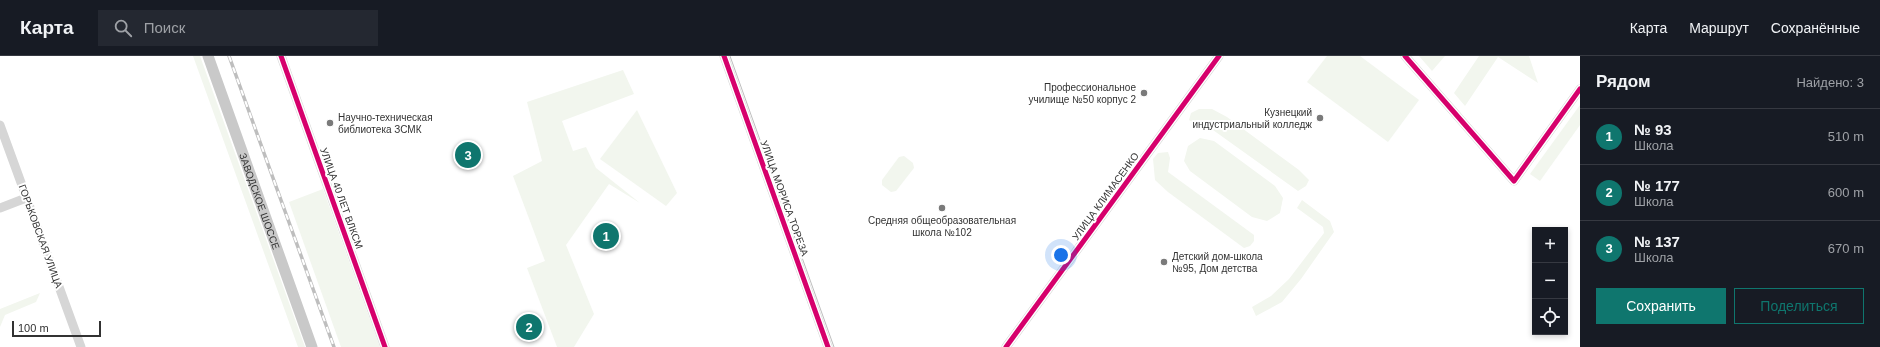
<!DOCTYPE html>
<html lang="ru">
<meta charset="utf-8">
<style>
body{margin:0;font-family:Helvetica,sans-serif;background:#242831;color:#f1f3f6}
.controls{position:absolute;right:12px;bottom:12px;display:grid;overflow:hidden;border-radius:0px;box-shadow:0 2px 6px #0003}
.controls button{width:36px;height:36px;display:grid;place-items:center;padding:0;border:0;border-bottom:1px solid #363941;background:#171b24;color:#f1f3f6;font:20px sans-serif}
.scale{position:absolute;left:12px;bottom:10px;width:89px;box-sizing:border-box;padding-left:4px;border:2px solid #323232;border-top:0;font-size:11px;line-height:14px;white-space:nowrap;color:#323232;-webkit-text-stroke:3px #fff;paint-order:stroke}
.you{position:absolute;left:1061px;top:199px;width:14px;height:14px;margin:-10px;border:3px solid #fff;border-radius:50%;background:#1a73e8;box-shadow:0 0 0 6px #1a73e833}
.badge{display:grid;place-items:center;width:26px;height:26px;border-radius:50%;background:#0f766e;color:#fff;font-size:13px;font-weight:700}
.pin{position:absolute;translate:-50% -50%;border:2px solid #fff;box-shadow:0 1px 4px #0006}
.list{margin:0;padding:0;list-style:none}
h2{display:flex;justify-content:space-between;align-items:center;height:52px;margin:0;padding:0 16px;font-size:17px}
h2 small{font-size:13px;font-weight:400;color:#9ea1a6}
.list li{display:grid;grid-template-columns:26px 1fr auto;gap:12px;align-items:center;box-sizing:border-box;height:56px;padding:0 16px;border-top:1px solid #363941}
.list b{display:block;font-size:15px;white-space:nowrap}
.list p{margin:0;font-size:13px;white-space:nowrap;color:#9ea1a6}
.list em{font-size:13px;font-style:normal;color:#9ea1a6}
.actions{display:flex;gap:8px;padding:12px 16px}
.actions a{flex:1;padding:9px 0;border:1px solid #0f766e;border-radius:0px;text-align:center;font-size:14px;color:#0f766e}
.actions .main{background:#0f766e;color:#fff}
.icon{flex:none;width:22px;height:22px;fill:none;stroke:currentColor;stroke-width:2;stroke-linecap:round;stroke-linejoin:round}
.map{position:relative;flex:none;width:1580px;height:291px;overflow:hidden}
header{display:flex;align-items:center;gap:24px;box-sizing:border-box;height:56px;padding:0 20px;background:#171b24;border-bottom:1px solid #363941}
header strong{font-size:19px}
nav{display:flex;gap:22px;margin-inline-start:auto;font-size:14px}
.search{width:280px;height:36px;background:#242831;display:flex;align-items:center;gap:10px;box-sizing:border-box;padding:0 14px;border-radius:0px;color:#9ea1a6;font-size:15px}
main{display:flex}
aside{flex:1;background:#171b24}
.map>svg:first-child{display:block}
.green{fill:#f2f6ee}
.lines{fill:none;stroke-linecap:round;stroke-linejoin:round}
.minor{stroke:#d6d6d6;stroke-width:9}
.major{stroke:#c9c9c9;stroke-width:11}
.tram{stroke:#bebebe;stroke-width:1}
.rail-casing{stroke:#bebebe;stroke-width:3.5}
.rail{stroke:#fff;stroke-width:2;stroke-dasharray:6;stroke-linecap:butt}
.cycleway-casing{stroke:#fff;stroke-width:8}
.cycleway{stroke:#d6006c;stroke-width:5}
.poi-dot{fill:#7a7a7a;stroke:#fff;stroke-width:1.5}
.labels{text-anchor:middle;stroke-width:4;stroke-linejoin:round;paint-order:stroke}
.poi-label{font-size:10px;fill:#323232;stroke:#fff;text-anchor:end}
.street-label{font-size:10px;fill:#323232;stroke:#fff}
</style>
<header>
<strong>Карта</strong>
<div class="search"><svg class="icon" aria-label="search" viewBox="0 0 24 24"><circle cx="10" cy="10" r="6"/><path d="M15 15l6 6"/></svg>Поиск</div>
<nav><a>Карта</a><a>Маршрут</a><a>Сохранённые</a></nav>
</header>
<main>
<div class="map">
<svg width="1580" height="291" viewBox="0 0 1580 291">
<rect width="100%" height="100%" fill="#fff"/>
<!-- green -->
<g class="green">
<path d="M193 0H200L305 291H298Z"/>
<path d="M1327 0H1360L1419 44 1388 86 1307 26Z"/>
<path d="M1419 0H1445L1432 15Z"/>
<path d="M1479 0H1529L1538 27 1498 1 1465 50 1454 37Z"/>
<path d="M623 14 634 38 562 65 573 95 586 91 596 112 640 147 609 128 566 189 594 258 574 291H557L527 212 545 205 513 120 542 105 527 46Z"/>
<path d="M1580 49V69L1540 125 1530 118Z"/>
<path d="M1199 53H1212L1227 61 1299 114 1309 124 1306 130 1298 135 1206 69 1195 68 1189 64 1191 57Z"/>
<path d="M637 54 677 137 666 150 600 103Z"/>
<path d="M1200 82 1214 85 1275 130 1283 142 1280 157 1267 165 1252 161 1190 115 1184 105 1188 90Z"/>
<path d="M1168 96 1170 102 1168 116 1254 179V185L1250 190 1244 192 1168 136 1155 124 1153 103 1158 97Z"/>
<path d="M904 100 913 107 914 112 896 135 891 136 882 129V124L899 101Z"/>
<path d="M323 133 380 291H341L289 146Z"/>
<path d="M1302 144 1330 165 1334 176 1301 223 1282 246 1256 260 1252 251 1271 240 1289 223 1324 177 1323 171 1297 152Z"/>
<path d="M40 237 36 246 5 259 0 271V253Z"/>
</g>
<g class="lines">
<!-- minor -->
<g class="minor">
<path d="M281 0 385 291"/>
<path d="M724 0 828 291"/>
<path d="M1405 0 1514 125 1580 33"/>
<path d="M0 69 81 291"/>
<path d="M0 152 26 142"/>
<path d="M1006 291 1219 0"/>
</g>
<!-- major -->
<path class="major" id="s1" d="M208 0 312 291"/>
<!-- tram -->
<path class="tram" d="M730 0 834 291"/>
<!-- rail casing -->
<g class="rail-casing">
<path id="rail" d="M229 0 334 291"/>
</g>
<!-- rail -->
<use href="#rail" class="rail"/>
<!-- cycleway casing -->
<g class="cycleway-casing">
<g id="cycleway">
<path d="M281 0 385 291"/>
<path d="M724 0 828 291"/>
<path d="M1405 0 1514 125 1580 33"/>
<path d="M1006 291 1219 0"/>
</g>
</g>
<!-- cycleway -->
<use href="#cycleway" class="cycleway"/>
</g>
<!-- markers -->
<g class="poi-dot">
<circle cx="1144" cy="37" r="4"/>
<circle cx="1320" cy="62" r="4"/>
<circle cx="330" cy="67" r="4"/>
<circle cx="942" cy="152" r="4"/>
<circle cx="1164" cy="206" r="4"/>
</g>
<g class="labels">
<!-- poi labels -->
<g class="poi-label">
<text x="1136" y="35">Профессиональное<tspan x="1136" dy="12">училище №50 корпус 2</tspan></text>
<text x="1312" y="60">Кузнецкий<tspan x="1312" dy="12">индустриальный колледж</tspan></text>
<text x="338" y="65" text-anchor="start">Научно-техническая<tspan x="338" dy="12">библиотека ЗСМК</tspan></text>
<text x="942" y="168" text-anchor="middle">Средняя общеобразовательная<tspan x="942" dy="12">школа №102</tspan></text>
<text x="1172" y="204" text-anchor="start">Детский дом-школа<tspan x="1172" dy="12">№95, Дом детства</tspan></text>
</g>
<!-- street labels -->
<g class="street-label">
<text transform="translate(1105 140) rotate(-54)" y="4">УЛИЦА КЛИМАСЕНКО</text>
<text transform="translate(342 142) rotate(70)" y="4">УЛИЦА 40 ЛЕТ ВЛКСМ</text>
<text transform="translate(785 142) rotate(70)" y="4">УЛИЦА МОРИСА ТОРЕЗА</text>
<text dy="4" stroke="none"><textPath href="#s1" startOffset="154">ЗАВОДСКОЕ ШОССЕ</textPath></text>
<text transform="translate(41 180) rotate(70)" y="4">ГОРЬКОВСКАЯ УЛИЦА</text>
</g>
</g>
</svg>
<div class="controls">
<button>+</button>
<button>−</button>
<button><svg class="icon" aria-label="locate" viewBox="0 0 24 24"><circle cx="12" cy="12" r="6"/><path d="M12 2v4M12 18v4M2 12h4M18 12h4"/></svg></button>
</div>
<div class="scale">100 m</div>
<div class="you"></div>
<div class="pin badge" style="left:606px;top:180px">1</div>
<div class="pin badge" style="left:529px;top:271px">2</div>
<div class="pin badge" style="left:468px;top:99px">3</div>
</div>
<aside>
<h2>Рядом<small>Найдено: 3</small></h2>
<ul class="list">
<li><span class="badge">1</span><div><b>№ 93</b><p>Школа</p></div><em>510 m</em></li>
<li><span class="badge">2</span><div><b>№ 177</b><p>Школа</p></div><em>600 m</em></li>
<li><span class="badge">3</span><div><b>№ 137</b><p>Школа</p></div><em>670 m</em></li>
</ul>
<div class="actions"><a class="main">Сохранить</a><a>Поделиться</a></div>
</aside>
</main>
